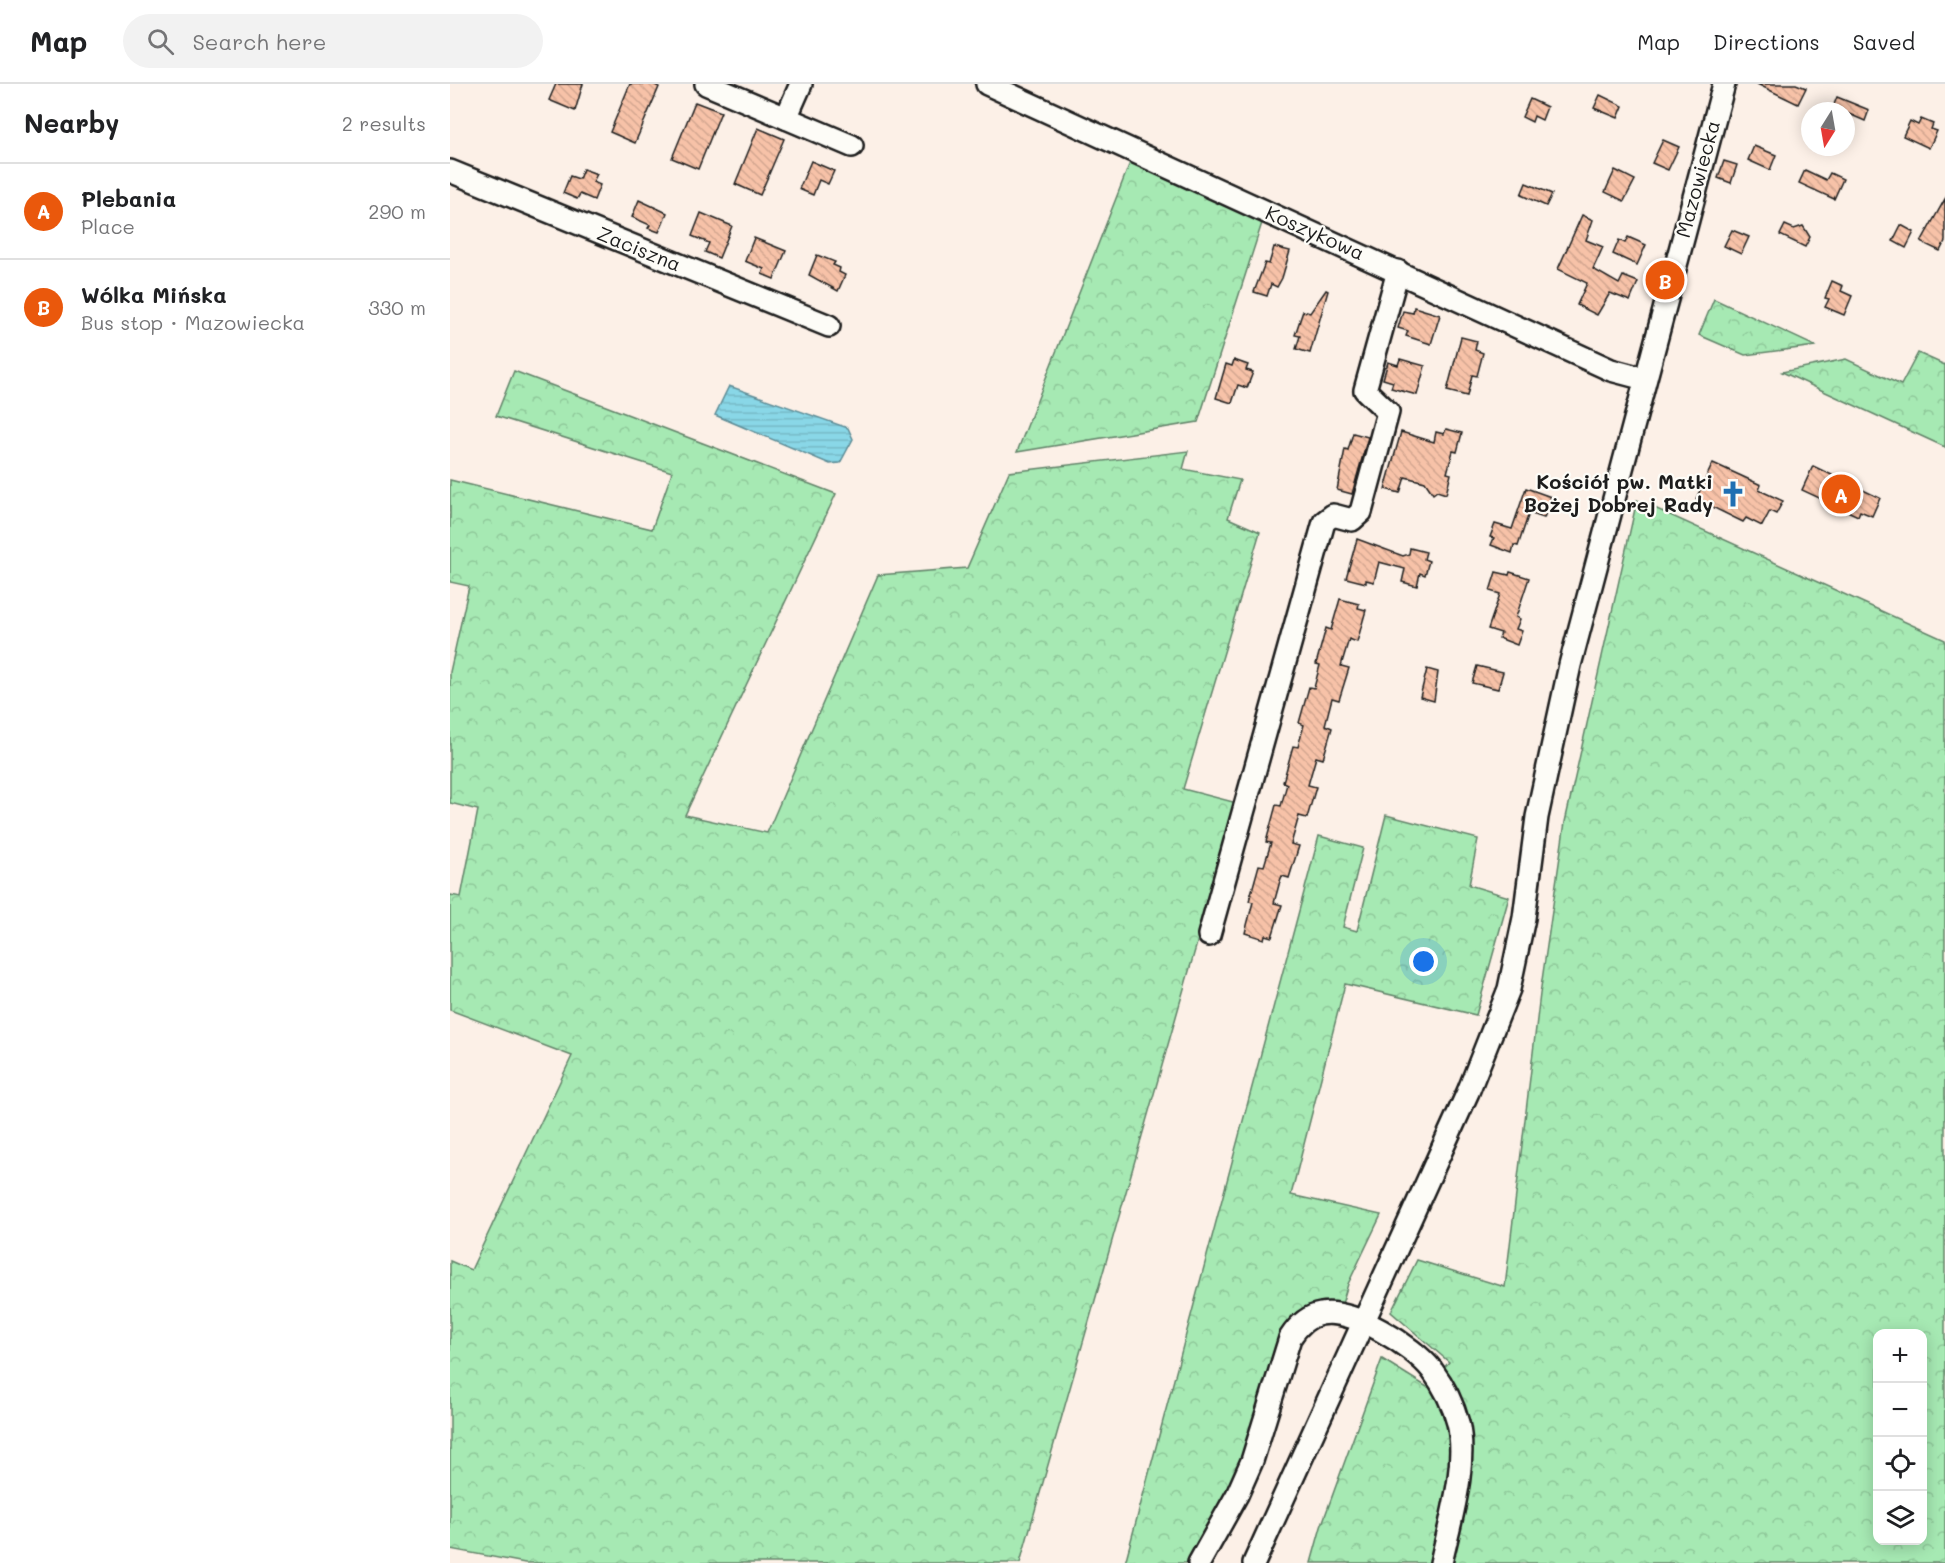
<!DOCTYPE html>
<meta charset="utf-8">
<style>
body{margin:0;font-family:Mali,sans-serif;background:#f2f2f2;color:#202124}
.controls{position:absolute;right:18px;bottom:18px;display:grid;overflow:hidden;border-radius:12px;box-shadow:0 3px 15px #0003}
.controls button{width:54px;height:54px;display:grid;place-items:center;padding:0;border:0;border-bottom:2px solid #e0e0e0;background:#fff;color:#202124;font:30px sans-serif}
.compass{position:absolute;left:1351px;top:18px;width:54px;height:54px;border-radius:50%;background:#fff;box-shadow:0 3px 15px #0003;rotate:191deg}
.you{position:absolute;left:974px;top:878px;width:21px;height:21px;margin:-15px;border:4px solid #fff;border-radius:50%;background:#1a73e8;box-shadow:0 0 0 9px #1a73e833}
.badge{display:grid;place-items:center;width:39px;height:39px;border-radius:50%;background:#ea580c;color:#fff;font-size:20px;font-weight:700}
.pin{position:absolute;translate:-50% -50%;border:3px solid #fff;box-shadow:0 2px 6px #0006}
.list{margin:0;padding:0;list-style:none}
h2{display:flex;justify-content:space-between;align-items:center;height:78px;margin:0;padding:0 24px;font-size:26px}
h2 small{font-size:20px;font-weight:400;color:#757577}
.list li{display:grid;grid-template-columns:39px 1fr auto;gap:18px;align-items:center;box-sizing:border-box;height:96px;padding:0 24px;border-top:2px solid #e0e0e0}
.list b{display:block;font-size:22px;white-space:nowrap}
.list p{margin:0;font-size:20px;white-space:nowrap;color:#757577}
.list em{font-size:20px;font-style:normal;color:#757577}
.icon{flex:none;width:33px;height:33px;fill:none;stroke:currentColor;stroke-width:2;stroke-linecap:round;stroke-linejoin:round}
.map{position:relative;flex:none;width:1495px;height:1479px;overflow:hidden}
header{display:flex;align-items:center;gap:36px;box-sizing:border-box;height:84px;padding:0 30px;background:#fff;border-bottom:2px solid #e0e0e0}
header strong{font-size:28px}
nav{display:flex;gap:33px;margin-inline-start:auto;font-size:21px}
.search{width:420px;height:54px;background:#f2f2f2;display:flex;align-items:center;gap:15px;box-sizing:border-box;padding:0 21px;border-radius:33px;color:#757577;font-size:22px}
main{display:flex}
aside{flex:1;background:#fff}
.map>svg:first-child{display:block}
.forest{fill:url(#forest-crowns);stroke:#618268;stroke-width:1.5;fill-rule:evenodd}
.water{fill:url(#water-rules);stroke:#5d8c96;stroke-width:1.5}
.building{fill:url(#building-back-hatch);stroke:#1c1c1c;stroke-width:1.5}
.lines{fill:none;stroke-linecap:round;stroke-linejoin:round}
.minor-casing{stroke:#1c1c1c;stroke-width:26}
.minor{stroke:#fdfcf7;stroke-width:21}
.labels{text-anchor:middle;stroke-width:4.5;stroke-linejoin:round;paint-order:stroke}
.street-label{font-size:20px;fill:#1c1c1c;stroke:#fdfcf7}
.poi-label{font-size:20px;font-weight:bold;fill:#1c1c1c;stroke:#fdfcf7;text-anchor:end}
</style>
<header>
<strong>Map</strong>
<div class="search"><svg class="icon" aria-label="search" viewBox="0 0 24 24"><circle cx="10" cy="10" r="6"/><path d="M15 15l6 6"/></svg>Search here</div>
<nav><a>Map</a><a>Directions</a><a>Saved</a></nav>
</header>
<main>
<aside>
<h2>Nearby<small>2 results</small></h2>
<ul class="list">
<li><span class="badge">A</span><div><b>Plebania</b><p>Place</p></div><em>290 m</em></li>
<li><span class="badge">B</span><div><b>Wólka Mińska</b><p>Bus stop · Mazowiecka</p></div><em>330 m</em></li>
</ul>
</aside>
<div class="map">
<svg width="1495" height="1479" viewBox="0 0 1495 1479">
<defs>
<pattern id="forest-crowns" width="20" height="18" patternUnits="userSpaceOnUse" patternTransform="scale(1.5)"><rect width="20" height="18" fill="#a6e9b3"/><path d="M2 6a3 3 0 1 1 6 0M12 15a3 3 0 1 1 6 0" fill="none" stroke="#8ec799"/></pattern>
<pattern id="water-rules" width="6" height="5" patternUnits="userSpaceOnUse" patternTransform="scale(1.5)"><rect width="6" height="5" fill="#89d7e7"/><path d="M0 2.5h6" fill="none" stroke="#76b8c6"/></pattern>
<pattern id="building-back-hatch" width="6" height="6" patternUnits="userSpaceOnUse" patternTransform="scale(1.5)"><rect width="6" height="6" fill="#f7c2a8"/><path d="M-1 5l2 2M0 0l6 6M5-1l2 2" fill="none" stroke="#d3a690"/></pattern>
</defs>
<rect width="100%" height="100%" fill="#fcf0e7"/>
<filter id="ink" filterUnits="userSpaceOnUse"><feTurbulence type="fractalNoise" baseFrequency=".0167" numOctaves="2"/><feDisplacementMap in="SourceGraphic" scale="12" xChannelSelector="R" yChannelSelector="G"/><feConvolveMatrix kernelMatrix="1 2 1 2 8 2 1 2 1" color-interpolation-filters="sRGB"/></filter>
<g filter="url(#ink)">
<!-- forest -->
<g class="forest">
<path d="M681 76 812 139 748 338 567 368Z"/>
<path d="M1264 215 1365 262 1295 271 1249 251Z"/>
<path d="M1468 269 1495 281V363L1332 288 1396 275 1451 301Z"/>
<path d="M64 287 386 410 235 731 317 749 428 491 517 484 559 388 738 367 733 385 790 396 778 434 810 448 733 705 787 719 570 1479H75L0 1465V1177L21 1186 122 972 0 926V811L11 813 28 726 0 719V588L19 502 0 498V396L202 445 222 388 46 332Z"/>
<path d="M1187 416 1495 556V1479H861L871 1443 932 1275 977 1303 999 1278 941 1228 967 1176 1055 1203 1090 910 1115 738ZM1428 1250H1472V1456H1428Z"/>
<path d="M936 731 1028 755 1019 801 1059 813 1026 931 895 900 841 1111 931 1131 898 1200 892 1220H875L855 1227 806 1346 744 1479H675L869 752 913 764 893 843 907 847Z"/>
</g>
<!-- water -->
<path class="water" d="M279 302 398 344 403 355 390 379 380 380 265 331Z"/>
<!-- building -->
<g class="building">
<path d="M106 0H133L125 27 99 16Z"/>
<path d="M180 0H203L209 3 185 59 160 48Z"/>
<path d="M1307 0H1346L1356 4 1348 20Z"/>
<path d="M1150 11 1173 22 1168 34 1144 24Z"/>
<path d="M1387 13 1419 26 1415 37 1383 23Z"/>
<path d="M1080 15 1097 23 1092 36 1084 32 1082 38 1072 33Z"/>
<path d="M245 18 271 28 248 85 222 74Z"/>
<path d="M1471 35 1483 40 1481 45 1487 47 1479 64 1453 52 1460 37 1468 41Z"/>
<path d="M308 44 334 55 310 111 285 100Z"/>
<path d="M1213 56 1229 63 1218 86 1202 79Z"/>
<path d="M1304 62 1326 71 1320 86 1298 76Z"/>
<path d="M361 77 384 87 378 100 369 96 363 111 349 105Z"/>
<path d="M1274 77 1287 81 1281 99 1268 94Z"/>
<path d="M133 85 147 90 143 98 150 101 144 116 130 110 127 115 113 109 120 92 129 95Z"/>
<path d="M1165 86 1185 96 1174 117 1155 108Z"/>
<path d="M1355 86 1376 96 1380 89 1393 95 1384 115 1349 99Z"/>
<path d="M1076 99 1102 110 1096 122 1071 111Z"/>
<path d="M1495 115V157L1490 167 1471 158Z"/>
<path d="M189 116 217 129 209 148 198 144 200 141 182 133Z"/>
<path d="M251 129 282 142 269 174 255 168 259 159 242 152Z"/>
<path d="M1132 131 1143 136 1136 156 1153 163 1143 185 1169 200 1173 192 1188 198 1180 217 1160 209 1147 231 1127 221 1137 199 1108 185Z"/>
<path d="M1335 141 1344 145 1353 142 1360 153 1355 163 1330 151Z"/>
<path d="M1451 141 1464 148 1456 164 1443 157Z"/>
<path d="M1282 146 1299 153 1291 170 1274 162Z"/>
<path d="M1178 153 1196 161 1187 181 1163 170 1169 156 1175 159Z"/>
<path d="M304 154 336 167 324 195 312 190 314 185 295 177Z"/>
<path d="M824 163 840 167 832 194 827 203 821 200 817 212 804 208 815 179 819 180Z"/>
<path d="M367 171 385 178 383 181 390 184 389 188 395 191 388 207 359 191Z"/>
<path d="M1382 197 1393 202 1391 207 1402 212 1394 231 1375 223 1379 215 1375 214Z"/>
<path d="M876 206 878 207 860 269 846 265 850 252 845 251 853 227 860 229Z"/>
<path d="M964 223 990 231 981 260 956 252 958 247 948 244 953 227 963 229Z"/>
<path d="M1011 253 1027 257 1025 266 1033 269 1027 292 1022 291 1017 312 997 307Z"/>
<path d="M950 275 975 282 967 311 941 304 943 298 933 295 938 278 948 281Z"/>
<path d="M784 276 798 281 796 286 803 288 797 304 788 301 782 319 766 314 776 280 782 282Z"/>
<path d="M996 345 1012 349 1007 368 1003 367 997 389 1001 390 996 410 987 407 983 410 975 398 955 393 950 409 935 405 951 348 984 358 986 348 994 350Z"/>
<path d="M903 349 918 353 902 410 887 406 895 365 898 366Z"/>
<path d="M1263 379 1311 401 1309 406 1333 417 1326 430 1320 427 1312 442 1296 434 1293 438 1246 415Z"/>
<path d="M1363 382 1430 414 1422 432 1410 427 1408 432 1352 406Z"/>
<path d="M1076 404 1101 413 1094 434 1079 429 1068 462 1064 461 1062 469 1041 461 1044 454 1040 453 1045 440 1062 445Z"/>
<path d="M907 455 953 472 959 470 960 464 976 468 974 475 979 477 975 491 970 489 967 502 952 498 955 485 929 478 924 498 916 496V499L896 494Z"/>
<path d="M1046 488 1059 491 1060 488 1079 494 1066 533 1070 535 1066 545 1072 547 1067 561 1049 554 1051 549 1038 545 1050 510 1040 507Z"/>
<path d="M890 515 909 520 908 524 916 526 907 558 899 555 891 582 899 584 889 616 882 614 875 641 882 644 873 675 866 673 858 701 866 703 857 734 849 732 841 760 849 762 839 794 832 792 830 797 824 819 832 821 822 853 815 851 814 855 795 849 803 818 799 817 809 781 814 782 821 759 816 758 826 721 831 722 837 700 833 698 843 662 848 663 854 641 849 639 859 603 864 604 870 581 866 580 876 544 881 546Z"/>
<path d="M1027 582 1053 588 1048 605 1022 599Z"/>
<path d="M977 585 988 588 984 617 970 613Z"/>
</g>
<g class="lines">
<!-- minor casing -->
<g class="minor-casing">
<g id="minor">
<path d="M256 0 336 34"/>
<path d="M351 0 336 34 402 62"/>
<path d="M537 0 1161 286 1195 295"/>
<path d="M0 87 379 242"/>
<path d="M759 851 874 438 883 431 902 436 911 428 938 328 915 306 948 187"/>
<path d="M749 1479 787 1411 802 1377 840 1254C847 1243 858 1232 871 1230 903 1224 963 1262 982 1286 994 1302 1003 1320 1008 1339 1018 1381 1000 1438 991 1479"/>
<path d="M804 1479 1018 1008 1059 905 1074 834 1087 733 1120 581 1274 0"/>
</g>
</g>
<!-- minor -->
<use href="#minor" class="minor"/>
</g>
</g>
<!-- icons -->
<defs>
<g id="church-bare" transform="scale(2.07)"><path d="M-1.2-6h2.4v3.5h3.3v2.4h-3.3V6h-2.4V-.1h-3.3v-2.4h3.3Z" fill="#1f6fb2" stroke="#fdfcf7" stroke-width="2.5" paint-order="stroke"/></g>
</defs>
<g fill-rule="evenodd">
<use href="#church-bare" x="1283" y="410"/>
</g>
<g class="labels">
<!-- street labels -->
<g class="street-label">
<text transform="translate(1248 95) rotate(-75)" y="7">Mazowiecka</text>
<text transform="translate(865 149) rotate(24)" y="7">Koszykowa</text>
<text transform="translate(189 165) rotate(22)" y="7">Zaciszna</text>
</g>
<!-- poi labels -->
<g class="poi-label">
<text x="1263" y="405">Kościół pw. Matki<tspan x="1263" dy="23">Bożej Dobrej Rady</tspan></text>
</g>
</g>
</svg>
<div class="controls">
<button>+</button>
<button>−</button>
<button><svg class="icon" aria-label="locate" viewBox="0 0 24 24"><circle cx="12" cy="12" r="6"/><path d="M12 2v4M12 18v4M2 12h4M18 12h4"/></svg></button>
<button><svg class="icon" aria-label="layers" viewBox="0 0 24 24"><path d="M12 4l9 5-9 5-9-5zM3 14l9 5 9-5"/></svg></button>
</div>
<svg class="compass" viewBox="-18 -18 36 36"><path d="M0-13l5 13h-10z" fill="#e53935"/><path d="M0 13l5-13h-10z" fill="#757577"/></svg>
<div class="you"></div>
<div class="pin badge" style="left:1391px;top:410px">A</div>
<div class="pin badge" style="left:1215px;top:196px">B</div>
</div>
</main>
